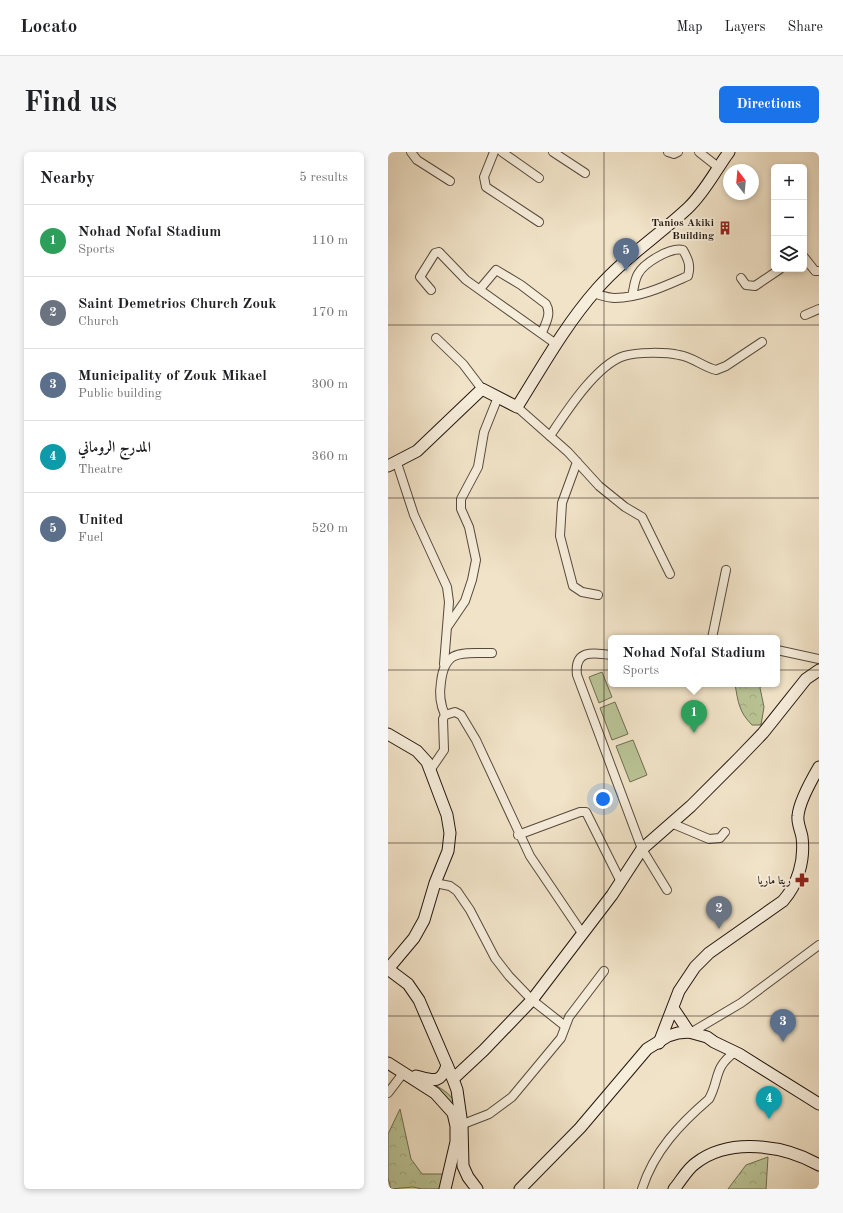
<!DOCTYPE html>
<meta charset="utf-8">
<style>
body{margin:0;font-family:"Old Standard TT",Amiri,serif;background:#f6f6f6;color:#202124}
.controls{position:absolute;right:12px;top:12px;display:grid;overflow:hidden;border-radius:6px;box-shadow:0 2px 6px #0003}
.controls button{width:36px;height:36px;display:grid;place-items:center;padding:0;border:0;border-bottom:1px solid #e0e0e0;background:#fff;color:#202124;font:20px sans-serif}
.compass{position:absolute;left:335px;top:12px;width:36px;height:36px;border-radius:50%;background:#fff;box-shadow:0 2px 6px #0003;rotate:344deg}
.you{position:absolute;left:215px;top:647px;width:14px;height:14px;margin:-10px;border:3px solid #fff;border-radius:50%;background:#1a73e8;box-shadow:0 0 0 6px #1a73e833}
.badge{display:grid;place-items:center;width:26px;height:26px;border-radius:50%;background:#1a73e8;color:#fff;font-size:13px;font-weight:700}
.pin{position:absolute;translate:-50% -33px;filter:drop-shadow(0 1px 2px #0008)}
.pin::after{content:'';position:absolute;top:21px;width:14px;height:12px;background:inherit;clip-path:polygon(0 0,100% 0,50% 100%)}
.popup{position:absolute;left:220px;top:483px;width:172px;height:52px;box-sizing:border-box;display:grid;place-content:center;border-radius:6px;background:#fff;filter:drop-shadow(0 1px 3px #0005);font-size:13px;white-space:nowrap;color:#757577}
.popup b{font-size:15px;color:#202124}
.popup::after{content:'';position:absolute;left:50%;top:100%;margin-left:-8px;border:8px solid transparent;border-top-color:#fff}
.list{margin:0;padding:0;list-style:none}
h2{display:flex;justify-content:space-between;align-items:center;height:52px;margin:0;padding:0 16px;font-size:17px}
h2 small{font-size:13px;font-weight:400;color:#757577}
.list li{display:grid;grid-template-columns:26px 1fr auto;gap:12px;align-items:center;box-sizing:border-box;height:72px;padding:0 16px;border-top:1px solid #e0e0e0}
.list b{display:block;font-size:15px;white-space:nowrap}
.list p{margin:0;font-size:13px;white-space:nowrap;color:#757577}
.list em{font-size:13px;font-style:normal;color:#757577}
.icon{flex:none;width:22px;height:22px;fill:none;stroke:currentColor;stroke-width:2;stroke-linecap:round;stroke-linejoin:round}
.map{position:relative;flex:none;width:431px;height:1037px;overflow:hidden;border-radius:6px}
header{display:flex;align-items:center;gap:24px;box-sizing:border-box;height:56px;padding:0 20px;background:#fff;border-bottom:1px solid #e0e0e0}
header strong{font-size:19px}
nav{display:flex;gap:22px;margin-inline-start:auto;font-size:14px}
.intro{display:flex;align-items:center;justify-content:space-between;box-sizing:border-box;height:96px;padding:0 24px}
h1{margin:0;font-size:28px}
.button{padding:10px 18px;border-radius:6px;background:#1a73e8;color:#fff;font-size:14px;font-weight:700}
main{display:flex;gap:24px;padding:0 24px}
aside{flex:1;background:#fff;border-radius:6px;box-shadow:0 2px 6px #0003}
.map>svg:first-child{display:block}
.green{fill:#bac496;stroke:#6e6d52}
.forest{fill:url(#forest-crowns);stroke:#6e6d52}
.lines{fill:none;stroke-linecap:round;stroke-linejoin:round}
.street-casing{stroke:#56493c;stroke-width:10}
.secondary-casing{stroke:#23160e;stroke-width:13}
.street{stroke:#f6eddb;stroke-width:8}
.secondary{stroke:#f6eddb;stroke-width:11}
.grid{fill:none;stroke:#23160e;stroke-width:1;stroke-opacity:0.55}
.labels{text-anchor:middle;stroke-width:4;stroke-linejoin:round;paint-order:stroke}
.poi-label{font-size:11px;font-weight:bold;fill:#23160e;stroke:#f6eddb;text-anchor:end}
</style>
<header>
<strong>Locato</strong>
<nav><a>Map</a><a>Layers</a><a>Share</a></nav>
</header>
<div class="intro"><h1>Find us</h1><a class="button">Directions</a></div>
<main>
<aside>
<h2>Nearby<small>5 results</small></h2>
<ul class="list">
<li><span class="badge" style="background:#2e9e5b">1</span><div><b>Nohad Nofal Stadium</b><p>Sports</p></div><em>110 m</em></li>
<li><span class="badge" style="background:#6b7280">2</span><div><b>Saint Demetrios Church Zouk</b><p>Church</p></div><em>170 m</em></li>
<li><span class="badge" style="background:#5c6f8a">3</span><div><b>Municipality of Zouk Mikael</b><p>Public building</p></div><em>300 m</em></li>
<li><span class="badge" style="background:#0f9aa8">4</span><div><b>المدرج الروماني</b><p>Theatre</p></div><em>360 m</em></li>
<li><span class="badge" style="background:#5c6f8a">5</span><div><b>United</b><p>Fuel</p></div><em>520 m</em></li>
</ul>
</aside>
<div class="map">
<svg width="431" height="1037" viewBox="0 0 431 1037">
<defs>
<pattern id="forest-crowns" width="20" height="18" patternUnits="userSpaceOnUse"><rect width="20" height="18" fill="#bac496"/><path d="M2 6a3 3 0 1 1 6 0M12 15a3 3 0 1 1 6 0" fill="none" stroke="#a0a880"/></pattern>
</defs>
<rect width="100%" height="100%" fill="#f1e3c8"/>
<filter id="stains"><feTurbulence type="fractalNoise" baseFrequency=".005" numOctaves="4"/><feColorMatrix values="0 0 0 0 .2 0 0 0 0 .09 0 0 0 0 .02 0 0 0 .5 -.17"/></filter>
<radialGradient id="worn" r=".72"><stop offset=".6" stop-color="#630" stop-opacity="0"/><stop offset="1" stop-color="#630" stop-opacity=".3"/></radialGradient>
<!-- green -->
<g class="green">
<path d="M214 520 224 545 211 551 201 525Z"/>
<path d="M227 550 240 582 224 588 212 556Z"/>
<path d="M245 588 259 623 242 630 228 594Z"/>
<path d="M45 932C54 937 66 943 67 954 56 953 50 941 45 932Z"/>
</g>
<!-- forest -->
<g class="forest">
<path d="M347 532H373L372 536 376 555 373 573H364C351 560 350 550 347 532Z"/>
<path d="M12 957 23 1007 34 1022H55L53 1037H34L25 1035 3 1037 0 1026V982Z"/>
<path d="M380 1005 378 1037H340L358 1013Z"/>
</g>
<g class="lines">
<!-- street casing -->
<g class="street-casing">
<g id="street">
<path d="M23 0 29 8 62 29"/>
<path d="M106 0 96 25 98 35 151 70"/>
<path d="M114 0 151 26"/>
<path d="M165 0 197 21"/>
<path d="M280 0 286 2 290 0"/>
<path d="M311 0 330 15"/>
<path d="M416 105 427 119H431"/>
<path d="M353 126 358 133 367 134 392 117"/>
<path d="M92 137 108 118 133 133 158 152C164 162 157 172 154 181"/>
<path d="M43 138 32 125 47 101 51 100 78 128 168 192"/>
<path d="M205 141C212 143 220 146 227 146 252 146 277 134 300 124 303 113 300 107 295 98 282 95 256 111 250 122 246 129 246 137 244 144"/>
<path d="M417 163 431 157"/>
<path d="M48 186 75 212 94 237"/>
<path d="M129 255 180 300 211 334 237 355 254 365 282 422"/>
<path d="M162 284C178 260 208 213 236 204 249 200 278 200 291 203 305 205 315 215 328 218L338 214 374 190"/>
<path d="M189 310 174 351 172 384 185 434 194 440 210 443"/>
<path d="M9 311 26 363 59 435 61 450 56 512"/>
<path d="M60 474 77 449 84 428 88 408 81 375 73 357V347L90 315 96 280 110 245"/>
<path d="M324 486 338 418"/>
<path d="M389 498 431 507"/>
<path d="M223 503C204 500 186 498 189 523L254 697 279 738"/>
<path d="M57 563C52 552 51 542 53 530 57 495 76 502 104 501"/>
<path d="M43 617 56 598 55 567 57 563 67 560 73 563 88 588 142 704 194 781"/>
<path d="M283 671 321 687 332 686 337 680"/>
<path d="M130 683 192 660H198L233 730"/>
<path d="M47 731 62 734 69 739 82 758 107 806 121 824 144 848 177 874"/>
<path d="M304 880 353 851 431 793"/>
<path d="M0 941 16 920"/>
<path d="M70 974 101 962 124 945 173 886 181 865 216 819"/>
<path d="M254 1037C266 999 292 972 321 947 332 927 325 916 347 900"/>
</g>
</g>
<!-- secondary casing -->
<g class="secondary-casing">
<g id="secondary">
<path d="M0 314 29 299 94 237 129 255C154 215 178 172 209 137 236 106 270 84 300 56 317 40 327 19 341 0"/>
<path d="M0 582 29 599 39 610 59 663 62 681 60 699 47 731 36 768 26 786 0 817"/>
<path d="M0 817 20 832 31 848 65 927 69 938 74 973 75 1014 80 1025 89 1037"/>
<path d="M285 856 301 880"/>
<path d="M271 891 291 839 307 815 321 801 395 749C410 732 417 708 414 685 413 679 409 671 410 664 411 650 424 627 431 615"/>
<path d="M0 911 47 941 65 961 68 974V990L57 1037"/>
<path d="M28 924C44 928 53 933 59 913"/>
<path d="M65 927 96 898 144 848 224 743 254 697 303 654 351 606 375 581 418 527 431 518"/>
<path d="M132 1037 192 976 259 897 280 884 290 881 301 880 319 885 326 890 351 902 431 952"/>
<path d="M286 1037C293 1029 299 1017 308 1011 342 985 396 993 431 1013"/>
</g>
</g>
<!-- street -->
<use href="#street" class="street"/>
<!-- secondary -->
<use href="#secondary" class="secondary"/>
</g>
<!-- grid -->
<path class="grid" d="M216 0V1037M0 173H431M0 346H431M0 518H431M0 691H431M0 864H431"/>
<!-- icons -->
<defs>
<g id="building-bare" transform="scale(1.08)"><path d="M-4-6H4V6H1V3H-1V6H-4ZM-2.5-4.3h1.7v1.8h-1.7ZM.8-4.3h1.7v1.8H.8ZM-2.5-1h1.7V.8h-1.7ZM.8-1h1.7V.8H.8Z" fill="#8f2418" stroke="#f6eddb" stroke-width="2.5" paint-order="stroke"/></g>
<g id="pharmacy-bare" transform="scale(1.08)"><path d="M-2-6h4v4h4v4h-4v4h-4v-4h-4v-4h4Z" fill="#8f2418" stroke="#f6eddb" stroke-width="2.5" paint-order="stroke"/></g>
</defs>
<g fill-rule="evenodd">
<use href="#building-bare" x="337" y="76"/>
<use href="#pharmacy-bare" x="414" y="728"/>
</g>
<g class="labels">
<!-- poi labels -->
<g class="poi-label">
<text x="326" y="74">Tanios Akiki<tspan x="326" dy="13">Building</tspan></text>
<text x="403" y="732">ريتا ماريا</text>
</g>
</g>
<rect width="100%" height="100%" filter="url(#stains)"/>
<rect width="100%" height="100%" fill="url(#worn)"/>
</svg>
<div class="controls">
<button>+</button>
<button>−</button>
<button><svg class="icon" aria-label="layers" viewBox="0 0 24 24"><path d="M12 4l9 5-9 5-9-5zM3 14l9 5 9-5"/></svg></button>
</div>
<svg class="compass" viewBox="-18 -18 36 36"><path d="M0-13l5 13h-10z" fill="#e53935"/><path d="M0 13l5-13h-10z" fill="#757577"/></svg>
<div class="you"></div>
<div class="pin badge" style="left:306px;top:581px;background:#2e9e5b">1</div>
<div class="popup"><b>Nohad Nofal Stadium</b>Sports</div>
<div class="pin badge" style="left:331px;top:777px;background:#6b7280">2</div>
<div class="pin badge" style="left:395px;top:890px;background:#5c6f8a">3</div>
<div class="pin badge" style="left:381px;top:967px;background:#0f9aa8">4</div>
<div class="pin badge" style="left:238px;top:119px;background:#5c6f8a">5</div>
</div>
</main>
